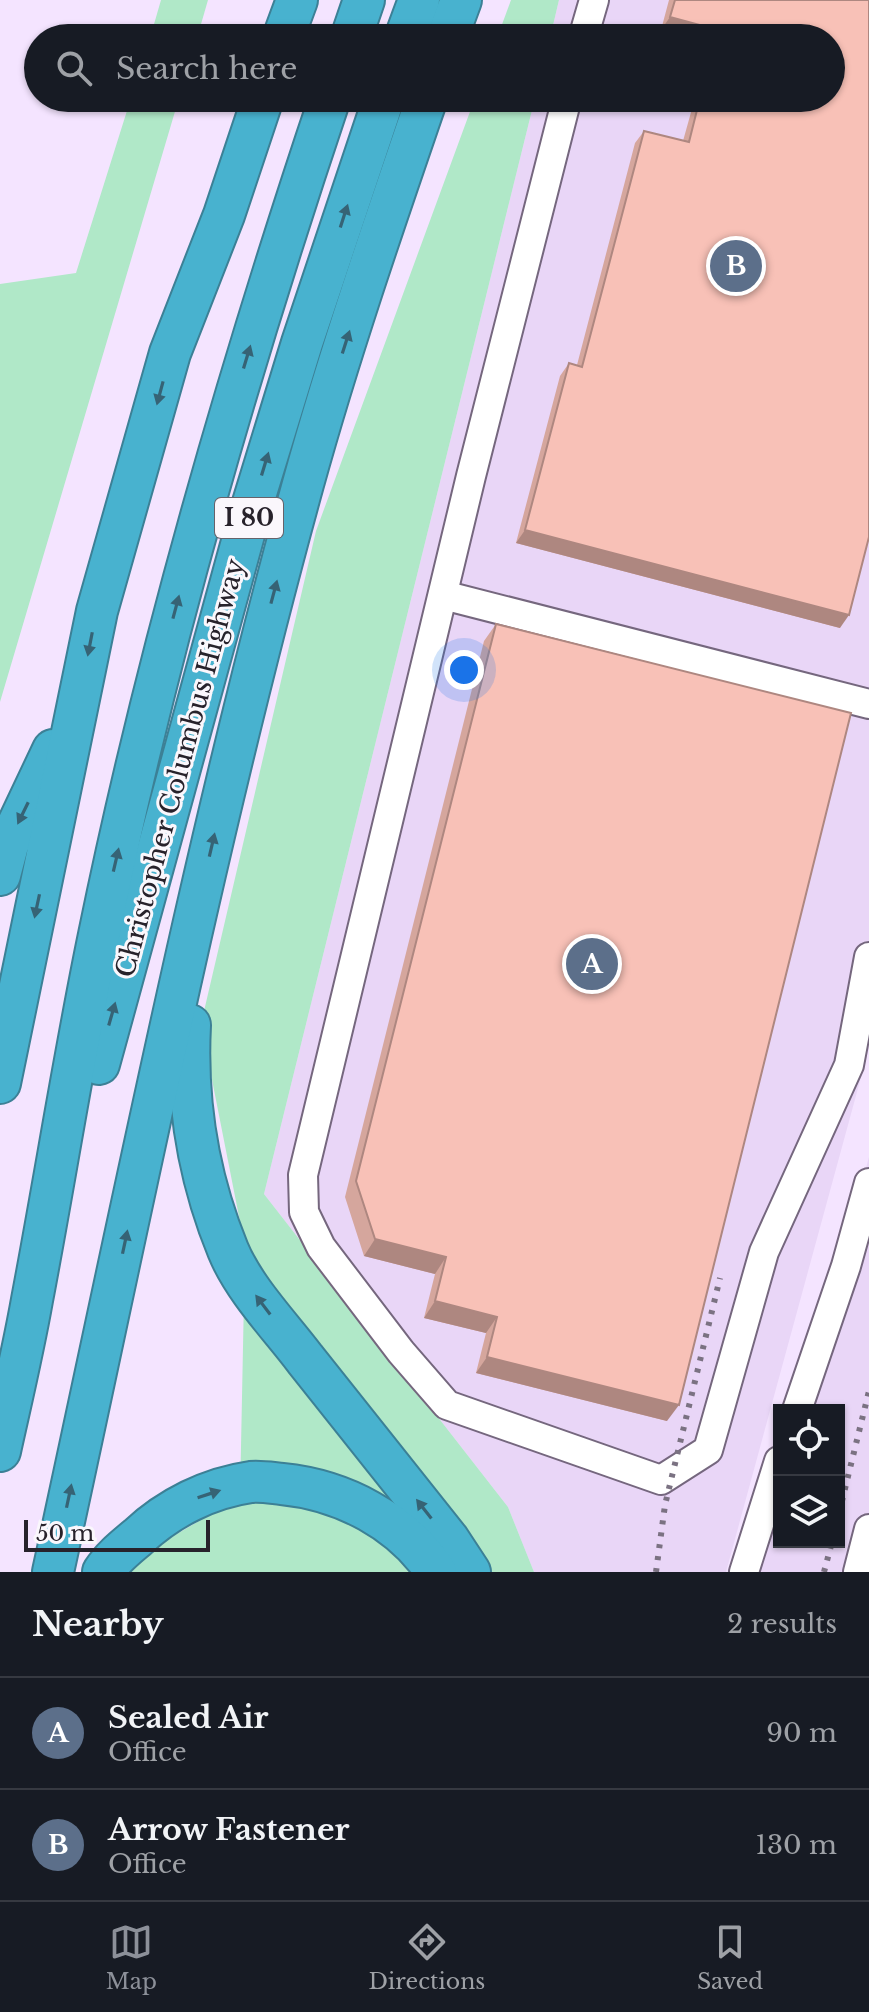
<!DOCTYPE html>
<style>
body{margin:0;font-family:"Libre Baskerville",serif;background:#242831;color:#f1f3f6}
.controls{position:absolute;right:24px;bottom:24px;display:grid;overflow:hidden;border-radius:0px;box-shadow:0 2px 6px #0004}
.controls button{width:72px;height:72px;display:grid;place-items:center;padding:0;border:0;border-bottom:2px solid #363941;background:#171b24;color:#f1f3f6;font:40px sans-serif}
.scale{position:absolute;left:24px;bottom:20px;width:186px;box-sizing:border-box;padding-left:8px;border:4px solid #27222b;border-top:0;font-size:22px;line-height:28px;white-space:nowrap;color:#27222b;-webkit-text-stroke:6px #faf7fc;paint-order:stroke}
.you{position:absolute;left:464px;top:670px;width:28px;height:28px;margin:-20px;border:6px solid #fff;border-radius:50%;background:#1a73e8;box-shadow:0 0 0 12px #1a73e833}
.badge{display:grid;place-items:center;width:52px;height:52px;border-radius:50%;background:#8c9099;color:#fff;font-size:26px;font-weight:700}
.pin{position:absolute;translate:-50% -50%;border:4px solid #fff;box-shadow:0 2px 8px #0006}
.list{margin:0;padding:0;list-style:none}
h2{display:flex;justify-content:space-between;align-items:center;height:104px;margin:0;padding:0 32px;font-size:34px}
h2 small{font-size:26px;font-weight:400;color:#9ea1a6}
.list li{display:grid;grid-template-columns:52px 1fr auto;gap:24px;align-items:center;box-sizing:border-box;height:112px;padding:0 32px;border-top:2px solid #363941}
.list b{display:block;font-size:30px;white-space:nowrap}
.list p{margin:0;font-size:26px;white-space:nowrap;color:#9ea1a6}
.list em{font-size:26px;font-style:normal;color:#9ea1a6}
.icon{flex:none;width:44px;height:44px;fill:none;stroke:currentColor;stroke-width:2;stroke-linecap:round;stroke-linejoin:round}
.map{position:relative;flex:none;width:869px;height:1572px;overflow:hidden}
.search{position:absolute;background:#171b24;box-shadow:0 2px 6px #0004;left:24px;right:24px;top:24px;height:88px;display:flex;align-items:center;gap:20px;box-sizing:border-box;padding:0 28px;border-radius:44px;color:#9ea1a6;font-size:30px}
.sheet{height:328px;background:#171b24}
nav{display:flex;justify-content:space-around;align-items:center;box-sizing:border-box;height:112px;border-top:2px solid #363941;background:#171b24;font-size:22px;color:#9ea1a6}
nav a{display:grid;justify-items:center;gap:4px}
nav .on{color:#8c9099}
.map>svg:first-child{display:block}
.built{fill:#e9d6f7}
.green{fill:#b0e8c8}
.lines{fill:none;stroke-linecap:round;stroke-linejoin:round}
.minor-casing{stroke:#75677e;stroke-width:32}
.highway-casing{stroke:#3c8096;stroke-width:44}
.minor{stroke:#fff;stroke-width:28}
.highway{stroke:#48b2cf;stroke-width:40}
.rail{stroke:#7b7282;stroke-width:6;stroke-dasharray:4 8;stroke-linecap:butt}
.wall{fill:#d5a69d}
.shaded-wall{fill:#ae8780}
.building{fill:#f8c1b7;stroke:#ae8780;stroke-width:2}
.oneway{fill:#366375}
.labels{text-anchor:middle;stroke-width:6;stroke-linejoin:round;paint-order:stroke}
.shield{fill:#faf7fc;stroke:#66626a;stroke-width:2}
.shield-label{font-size:24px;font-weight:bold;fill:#27222b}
.street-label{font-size:26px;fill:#27222b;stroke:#faf7fc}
</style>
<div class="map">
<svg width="869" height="1572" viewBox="0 0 869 1572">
<rect width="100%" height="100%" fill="#f4e4ff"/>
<!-- built -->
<g class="built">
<path d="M559 0H869V1048L726 1572H534L508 1507 264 1194 535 98H831V38H550Z"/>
<path d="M869 1157V1572H736L758 1489 779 1431V1542H839V1410H787L840 1264Z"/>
</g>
<!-- green -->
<g class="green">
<path d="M161 0H208L197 38H150Z"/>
<path d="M511 0H559L550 38H497Z"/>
<path d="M131 98H179L0 702V284L76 273Z"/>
<path d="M475 98H535L264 1194 508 1507 534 1572H126L134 1559 240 1497 245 1247 201 1024 316 531Z"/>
</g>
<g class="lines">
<!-- minor casing -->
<g class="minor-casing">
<g id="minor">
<path d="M583 38 594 0"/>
<path d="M567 98 471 476 303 1175 304 1212 321 1247 401 1352 447 1405 661 1480 708 1450 764 1252 849 1065 869 957"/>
<path d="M443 595 869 704"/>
<path d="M797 1410 846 1266 869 1183"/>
<path d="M744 1572 779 1461"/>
<path d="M858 1572 869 1529"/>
</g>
</g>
<!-- highway casing -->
<g class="highway-casing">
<g id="highway">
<path d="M283 38 297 0"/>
<path d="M351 38 364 0"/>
<path d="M405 38 419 0"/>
<path d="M447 38 461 0"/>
<path d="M0 875 8 845 53 750"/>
<path d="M190 1025C186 1103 198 1177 228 1250 244 1289 280 1326 305 1359 353 1419 401 1480 449 1540L470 1572"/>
<path d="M99 1064 249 516 302 343 384 98"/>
<path d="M0 1083 97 611 170 353 224 215 263 98"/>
<path d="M0 1451C11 1401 23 1351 32 1300 55 1179 74 1056 99 935 157 651 238 372 330 98"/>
<path d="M53 1572C132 1209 204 843 303 484 339 354 383 226 427 98"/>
<path d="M103 1572C112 1558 125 1548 138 1537 169 1508 209 1488 251 1482 261 1481 272 1483 282 1484 343 1490 402 1521 436 1572"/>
</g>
</g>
<!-- minor -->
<use href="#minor" class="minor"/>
<!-- highway -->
<use href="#highway" class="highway"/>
<!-- rail -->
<g class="rail">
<path d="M839 1513 869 1391"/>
<path d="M656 1572 665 1505 720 1278"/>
<path d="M824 1572 832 1542"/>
</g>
</g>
<!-- wall -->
<g class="wall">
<path d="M669 0H869L840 628 516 543 560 376 569 363 577 365 635 143 644 131 683 141 695 98H831V38H691L661 30Z"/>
<path d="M496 624 667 1421 476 1373 486 1333 424 1318 435 1274 364 1256 345 1197 484 641Z"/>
</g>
<!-- shaded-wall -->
<g class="shaded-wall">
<path d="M670 17 718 30 712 38H691L661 30Z"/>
<path d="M525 530 849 615 840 628 516 543Z"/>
<path d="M375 1239 446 1257 435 1274 364 1256Z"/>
<path d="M435 1301 497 1317 486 1333 424 1318Z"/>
<path d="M487 1357 679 1405 667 1421 476 1373Z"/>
</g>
<!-- building -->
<g class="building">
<path d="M675 0H869V537L849 615 525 530 569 363 582 367 644 131 689 142 700 98H831V38H716L718 30 670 17Z"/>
<path d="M496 624 851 713 679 1405 487 1357 497 1317 435 1301 446 1257 375 1239 356 1181Z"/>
</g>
<!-- one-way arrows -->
<defs><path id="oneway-solid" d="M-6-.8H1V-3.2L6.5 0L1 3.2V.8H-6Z" transform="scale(2)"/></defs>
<g class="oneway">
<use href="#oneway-solid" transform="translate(344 216) rotate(-72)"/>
<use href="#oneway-solid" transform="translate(346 342) rotate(-72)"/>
<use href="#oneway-solid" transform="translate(247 357) rotate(-73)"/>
<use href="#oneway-solid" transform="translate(160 393) rotate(105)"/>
<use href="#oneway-solid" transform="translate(265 464) rotate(-73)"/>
<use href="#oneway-solid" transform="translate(274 592) rotate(-75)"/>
<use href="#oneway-solid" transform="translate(176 607) rotate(-75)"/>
<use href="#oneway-solid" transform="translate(90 644) rotate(101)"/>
<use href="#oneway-solid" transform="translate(23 813) rotate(116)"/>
<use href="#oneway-solid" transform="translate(212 845) rotate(-77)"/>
<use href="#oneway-solid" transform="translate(116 860) rotate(-77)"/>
<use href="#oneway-solid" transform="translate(37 906) rotate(102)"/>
<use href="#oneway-solid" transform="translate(112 1014) rotate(-74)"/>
<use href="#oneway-solid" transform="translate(125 1242) rotate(-78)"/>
<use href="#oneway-solid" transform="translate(263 1305) rotate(-127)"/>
<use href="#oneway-solid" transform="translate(209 1494) rotate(-18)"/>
<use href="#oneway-solid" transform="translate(69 1496) rotate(-78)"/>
<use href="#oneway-solid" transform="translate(424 1509) rotate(-128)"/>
</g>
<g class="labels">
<!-- shield labels -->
<rect class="shield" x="215" y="498" width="68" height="40" rx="6"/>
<g class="shield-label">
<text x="249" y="526">I 80</text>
</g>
<!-- street labels -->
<g class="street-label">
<text transform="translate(180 768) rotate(-75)" y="9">Christopher Columbus Highway</text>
</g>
</g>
</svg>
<div class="controls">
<button><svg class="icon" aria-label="locate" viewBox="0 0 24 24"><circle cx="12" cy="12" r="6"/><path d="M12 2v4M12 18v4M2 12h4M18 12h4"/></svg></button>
<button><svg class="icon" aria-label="layers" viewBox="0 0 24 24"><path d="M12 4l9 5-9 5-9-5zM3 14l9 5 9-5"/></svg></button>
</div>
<div class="scale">50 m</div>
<div class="you"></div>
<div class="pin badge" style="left:592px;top:964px;background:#5c6f8a">A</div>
<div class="pin badge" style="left:736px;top:266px;background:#5c6f8a">B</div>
<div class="search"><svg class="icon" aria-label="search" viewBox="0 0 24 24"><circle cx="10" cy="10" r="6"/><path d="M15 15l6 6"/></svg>Search here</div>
</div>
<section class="sheet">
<h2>Nearby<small>2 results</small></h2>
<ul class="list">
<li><span class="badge" style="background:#5c6f8a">A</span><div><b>Sealed Air</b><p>Office</p></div><em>90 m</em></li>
<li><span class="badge" style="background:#5c6f8a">B</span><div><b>Arrow Fastener</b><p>Office</p></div><em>130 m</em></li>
</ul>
</section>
<nav>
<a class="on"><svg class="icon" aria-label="map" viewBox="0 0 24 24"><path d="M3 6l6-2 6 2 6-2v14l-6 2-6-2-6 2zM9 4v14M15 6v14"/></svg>Map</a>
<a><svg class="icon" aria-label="directions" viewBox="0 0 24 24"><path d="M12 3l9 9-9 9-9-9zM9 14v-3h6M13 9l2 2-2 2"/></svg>Directions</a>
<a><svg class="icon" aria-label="saved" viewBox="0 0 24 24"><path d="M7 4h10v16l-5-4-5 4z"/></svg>Saved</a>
</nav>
